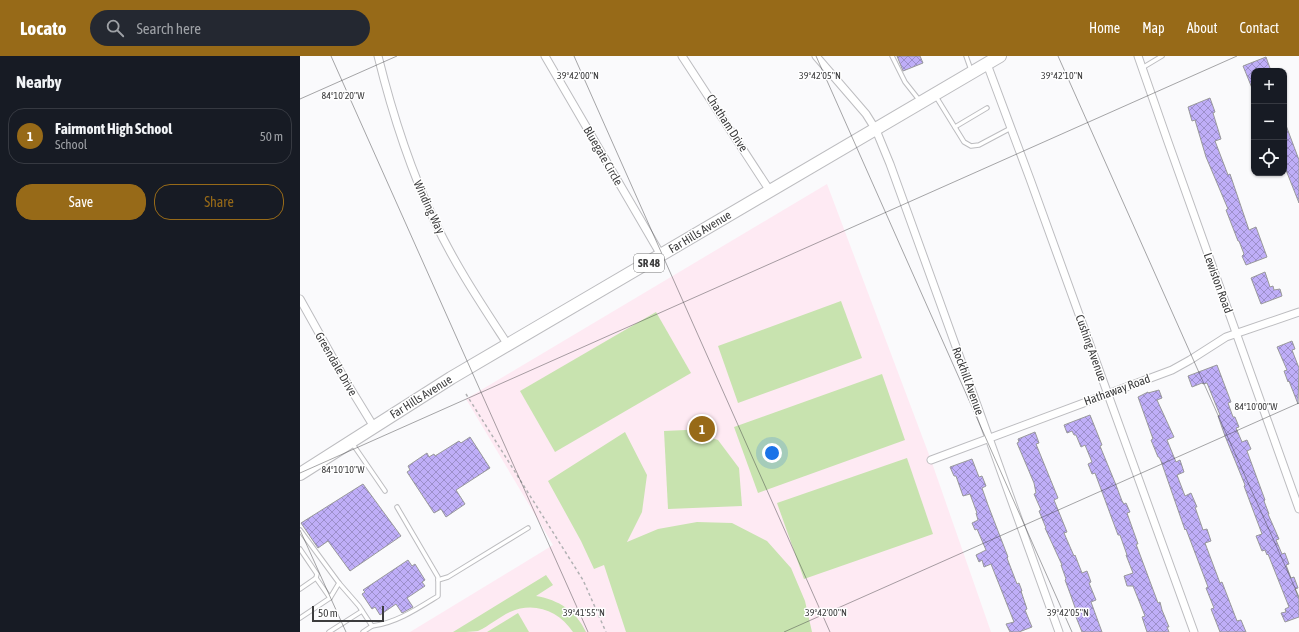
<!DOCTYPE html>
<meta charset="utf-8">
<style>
body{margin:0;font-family:"Asap Condensed",sans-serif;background:#242831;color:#f1f3f6}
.controls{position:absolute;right:12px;top:12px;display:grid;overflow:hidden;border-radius:8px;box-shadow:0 1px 3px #0004}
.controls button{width:36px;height:36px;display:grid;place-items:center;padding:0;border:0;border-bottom:1px solid #363941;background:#171b24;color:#f1f3f6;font:20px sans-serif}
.scale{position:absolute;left:12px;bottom:10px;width:72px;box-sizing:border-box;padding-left:4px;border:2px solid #3c3c3d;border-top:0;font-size:11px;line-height:14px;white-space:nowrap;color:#3c3c3d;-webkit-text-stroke:3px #fff;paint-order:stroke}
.you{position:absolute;left:472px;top:397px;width:14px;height:14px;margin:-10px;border:3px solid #fff;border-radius:50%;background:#1a73e8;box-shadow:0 0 0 6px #1a73e833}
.badge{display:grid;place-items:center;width:26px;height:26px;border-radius:50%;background:#976a18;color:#fff;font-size:13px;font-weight:700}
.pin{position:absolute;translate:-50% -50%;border:2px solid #fff;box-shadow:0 1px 4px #0006}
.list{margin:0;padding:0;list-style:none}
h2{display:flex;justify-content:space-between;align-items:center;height:52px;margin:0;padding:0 16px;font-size:17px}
h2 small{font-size:13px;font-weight:400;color:#9ea1a6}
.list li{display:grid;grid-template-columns:26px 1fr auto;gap:12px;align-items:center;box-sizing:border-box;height:56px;margin:0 8px 8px;padding:0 8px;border:1px solid #363941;border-radius:16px}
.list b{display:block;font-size:15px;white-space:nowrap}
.list p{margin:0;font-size:13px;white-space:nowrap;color:#9ea1a6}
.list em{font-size:13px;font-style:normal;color:#9ea1a6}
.actions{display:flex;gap:8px;padding:12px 16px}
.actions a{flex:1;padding:9px 0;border:1px solid #976a18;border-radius:16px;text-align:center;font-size:14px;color:#976a18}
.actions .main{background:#976a18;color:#fff}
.icon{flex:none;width:22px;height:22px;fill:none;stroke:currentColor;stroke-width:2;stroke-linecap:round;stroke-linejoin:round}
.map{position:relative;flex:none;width:999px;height:576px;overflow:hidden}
header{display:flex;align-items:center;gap:24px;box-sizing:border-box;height:56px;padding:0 20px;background:#976a18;color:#fff}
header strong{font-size:19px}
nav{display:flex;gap:22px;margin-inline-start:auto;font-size:14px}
.search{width:280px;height:36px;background:#242831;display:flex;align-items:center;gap:10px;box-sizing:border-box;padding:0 14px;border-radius:22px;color:#9ea1a6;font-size:15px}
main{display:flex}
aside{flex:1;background:#171b24}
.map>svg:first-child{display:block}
.commercial{fill:#feeaf3}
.pitch{fill:#c8e3af}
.building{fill:url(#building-cross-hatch);stroke:#99999b}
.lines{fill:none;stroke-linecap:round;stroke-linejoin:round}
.service-casing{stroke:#bdbdc0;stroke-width:5.5}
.minor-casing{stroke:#bdbdc0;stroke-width:9}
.primary-casing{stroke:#bdbdc0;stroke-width:14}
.path{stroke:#b1b1b3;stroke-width:1.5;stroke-dasharray:3 3;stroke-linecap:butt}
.service{stroke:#fff;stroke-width:3.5}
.minor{stroke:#fff;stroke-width:7}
.primary{stroke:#fff;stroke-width:12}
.ticks{fill:none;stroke:#3c3c3d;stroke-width:1;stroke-opacity:0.45}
.labels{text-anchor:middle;stroke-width:3;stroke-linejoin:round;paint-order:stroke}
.shield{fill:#fff;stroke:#767677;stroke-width:1}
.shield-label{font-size:11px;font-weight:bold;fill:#3c3c3d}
.street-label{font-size:12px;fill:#3c3c3d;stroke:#fff}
.ticks-label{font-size:10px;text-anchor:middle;fill:#3c3c3d;stroke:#fff;stroke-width:3;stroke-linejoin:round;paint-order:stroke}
</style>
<header>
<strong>Locato</strong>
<div class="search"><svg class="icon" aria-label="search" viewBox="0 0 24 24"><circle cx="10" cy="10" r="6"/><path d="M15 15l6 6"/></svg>Search here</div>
<nav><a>Home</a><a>Map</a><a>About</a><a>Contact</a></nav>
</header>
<main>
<aside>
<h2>Nearby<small></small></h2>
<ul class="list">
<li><span class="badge">1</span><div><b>Fairmont High School</b><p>School</p></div><em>50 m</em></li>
</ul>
<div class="actions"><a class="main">Save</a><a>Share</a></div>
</aside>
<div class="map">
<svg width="999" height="576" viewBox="0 0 999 576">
<defs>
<pattern id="building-cross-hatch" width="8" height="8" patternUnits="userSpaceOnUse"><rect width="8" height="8" fill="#bfaef8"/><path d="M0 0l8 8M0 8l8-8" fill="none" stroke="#9c8fca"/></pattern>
</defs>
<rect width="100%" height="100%" fill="#fafafc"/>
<!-- commercial -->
<path class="commercial" d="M527 128 631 404 691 576H110L253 489 166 343Z"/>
<!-- pitch -->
<g class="pitch">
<path d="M541 245 562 302 438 347 418 290Z"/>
<path d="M356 256 391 317 255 396 220 335Z"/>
<path d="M582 318 605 384 458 437 434 371Z"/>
<path d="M386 374 418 384 439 412 442 450 368 453 364 375Z"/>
<path d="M325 376 347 419 342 456 327 486 358 473 397 466 432 467 467 485 491 512 505 545 512 576H326L304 509 294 513 281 485 248 425Z"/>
<path d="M607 402 633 478 504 523 477 447Z"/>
<path d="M246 519 253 529 236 540C259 544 276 555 286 576H273C259 555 234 545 210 556 199 561 189 570 178 575 172 576 160 576 153 576Z"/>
<path d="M218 557 229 576H187Z"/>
</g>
<!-- building -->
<g class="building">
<path d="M597 0H620L623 7 603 15Z"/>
<path d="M966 1 971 15H954V37L943 10Z"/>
<path d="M910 42 915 56 913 57 921 83 915 85 928 119 930 118 949 174 956 171 967 201 946 209 942 200 944 198 939 185H938L926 154 928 153 906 101 895 64 892 65 888 51Z"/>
<path d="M984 64 999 104V147L984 109Z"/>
<path d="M965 216 970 231 973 230 974 234 980 233 982 240 961 248 951 222Z"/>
<path d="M992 285 995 293 992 294 999 312 998 348 989 325 988 326 984 315 987 314 977 291Z"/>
<path d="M917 309 931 346 928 347 933 361H935L939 371 936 372 942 386 947 384 951 393 947 395 965 444 964 445 969 458H968L979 483 976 484 982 498 985 497 989 508 986 509 991 522 994 521 998 532 995 533 999 543V561L985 566 981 557 986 556 985 553 989 551 968 498 967 499 965 494 962 495 956 480 962 478 944 430 945 429 925 380 918 360 920 359 907 327 903 328 902 327 892 331 888 320Z"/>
<path d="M859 334 862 342 857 344 874 381 867 384 876 406 880 404 884 416 877 419 885 440 891 437 897 451H895L903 474 907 473 911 485 905 487 920 527 922 526 937 565 941 564 946 576H920L911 553 914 552 906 532 908 531 886 473 885 474 861 405 859 401H858L851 384 853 383 838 341 848 336V337Z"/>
<path d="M790 359 802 389 800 390 816 429 822 445 824 448 826 447 830 456 827 457 838 488H836L858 547 860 546 862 554 869 571H867L869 576H847L842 561 845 560 833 530H827L824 520 833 517 826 499H827L820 479H818L795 417 792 418 788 408 792 406 785 389 781 391 776 379H774L772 375 767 377 764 369Z"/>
<path d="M735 376 739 387 736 388 758 442 754 444 767 476 764 477 774 500 775 499 782 517 787 515 791 526 789 527 796 544 791 546 802 576H782L776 561 778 560 771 540 765 524 766 523 761 509H762L745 472H746L739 455 741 454 734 438 736 437 734 427 717 387 719 386 718 383Z"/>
<path d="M170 381 190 412 156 434 165 448 146 461 141 453 134 457 107 416 110 414 108 410 127 397 129 401 134 398 135 400 159 385 161 387Z"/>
<path d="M672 403 679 421 682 420 686 430 682 432 688 449 708 501 707 502 717 528 719 527 722 535H721L727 553 725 554 732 571 719 576H710L706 568 714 566 691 508 684 511 682 504 679 506 676 499 686 494 677 473 675 474 672 467 678 464 676 457H677L670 438 663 440 656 420H654L650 411Z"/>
<path d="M63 428 101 480 50 515 28 485 18 492 1 467Z"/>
<path d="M108 504 112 510 115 508 125 524 122 526 125 530 107 542 113 551 104 556 102 557 96 548 80 559 75 551 72 553 62 538 65 536 63 534Z"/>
</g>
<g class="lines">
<!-- service casing -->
<g class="service-casing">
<g id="service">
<path d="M592 0 605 26 620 45"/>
<path d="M666 0 671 14"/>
<path d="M842 12 862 0"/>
<path d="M635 39 664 86 671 90 679 89 711 72"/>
<path d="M655 71 687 52"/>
<path d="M52 387 85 435"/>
<path d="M0 474 39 527 30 542 0 562"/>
<path d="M0 493 17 518 16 522 0 533"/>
<path d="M16 522 30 542"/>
<path d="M138 524 148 521 228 472"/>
<path d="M39 527 59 550 72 570C96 567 117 553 138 540V521L97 451"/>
<path d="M29 576 62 555"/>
<path d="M63 576 72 570"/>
</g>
</g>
<!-- minor casing -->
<g class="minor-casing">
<g id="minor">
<path d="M78 0C92 57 110 113 135 166 155 209 182 249 208 289"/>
<path d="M245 0 361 199"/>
<path d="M382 0 470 135"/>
<path d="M516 0 566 58 576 74 590 108 759 576"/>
<path d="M838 0 868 86 999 453"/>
<path d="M687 8 730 123 894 576"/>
<path d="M0 243 44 322 74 371"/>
<path d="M631 404 872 314 890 304 926 281 999 256"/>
</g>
</g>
<!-- primary casing -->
<g class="primary-casing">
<path id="primary" d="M0 418 151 322 700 0"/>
</g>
<!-- path -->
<path class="path" d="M166 338 283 524 306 576"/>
<!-- service -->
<use href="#service" class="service"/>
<!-- minor -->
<use href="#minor" class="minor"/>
<!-- primary -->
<use href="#primary" class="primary"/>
</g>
<!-- ticks -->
<path class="ticks" d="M31 0 288 576M274 0 530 576M516 0 772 576M758 0 999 541M0 43 97 0M0 417 937 0M0 474 46 576M484 576 999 347"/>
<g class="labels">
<!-- shield labels -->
<rect class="shield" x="334" y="198" width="30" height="18" rx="3"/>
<g class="shield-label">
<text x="349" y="211">SR 48</text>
</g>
<!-- street labels -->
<g class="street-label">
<text transform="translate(427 67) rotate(57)" y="4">Chatham Drive</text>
<text transform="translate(303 100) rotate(60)" y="4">Bluegate Circle</text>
<text transform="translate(129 151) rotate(65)" y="4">Winding Way</text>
<text transform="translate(400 176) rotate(-31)" y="4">Far Hills Avenue</text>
<text transform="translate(918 227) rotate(70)" y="4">Lewiston Road</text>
<text transform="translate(791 292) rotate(70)" y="4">Cushing Avenue</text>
<text transform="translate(36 308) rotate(60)" y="4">Greendale Drive</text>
<text transform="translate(668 325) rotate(70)" y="4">Rockhill Avenue</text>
<text transform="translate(817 334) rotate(-20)" y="4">Hathaway Road</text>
<text transform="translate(121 341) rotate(-32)" y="4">Far Hills Avenue</text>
</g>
</g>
<g class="ticks-label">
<text x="278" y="23">39°42'00"N</text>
<text x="762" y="23">39°42'10"N</text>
<text x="520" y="23">39°42'05"N</text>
<text x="43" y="43">84°10'20"W</text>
<text x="956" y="354">84°10'00"W</text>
<text x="43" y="417">84°10'10"W</text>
<text x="284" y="560">39°41'55"N</text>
<text x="526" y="560">39°42'00"N</text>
<text x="768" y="560">39°42'05"N</text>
</g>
</svg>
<div class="controls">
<button>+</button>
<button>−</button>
<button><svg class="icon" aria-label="locate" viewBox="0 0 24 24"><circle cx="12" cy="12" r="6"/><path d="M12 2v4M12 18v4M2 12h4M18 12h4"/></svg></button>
</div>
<div class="scale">50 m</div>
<div class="you"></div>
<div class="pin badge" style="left:402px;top:373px">1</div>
</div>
</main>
